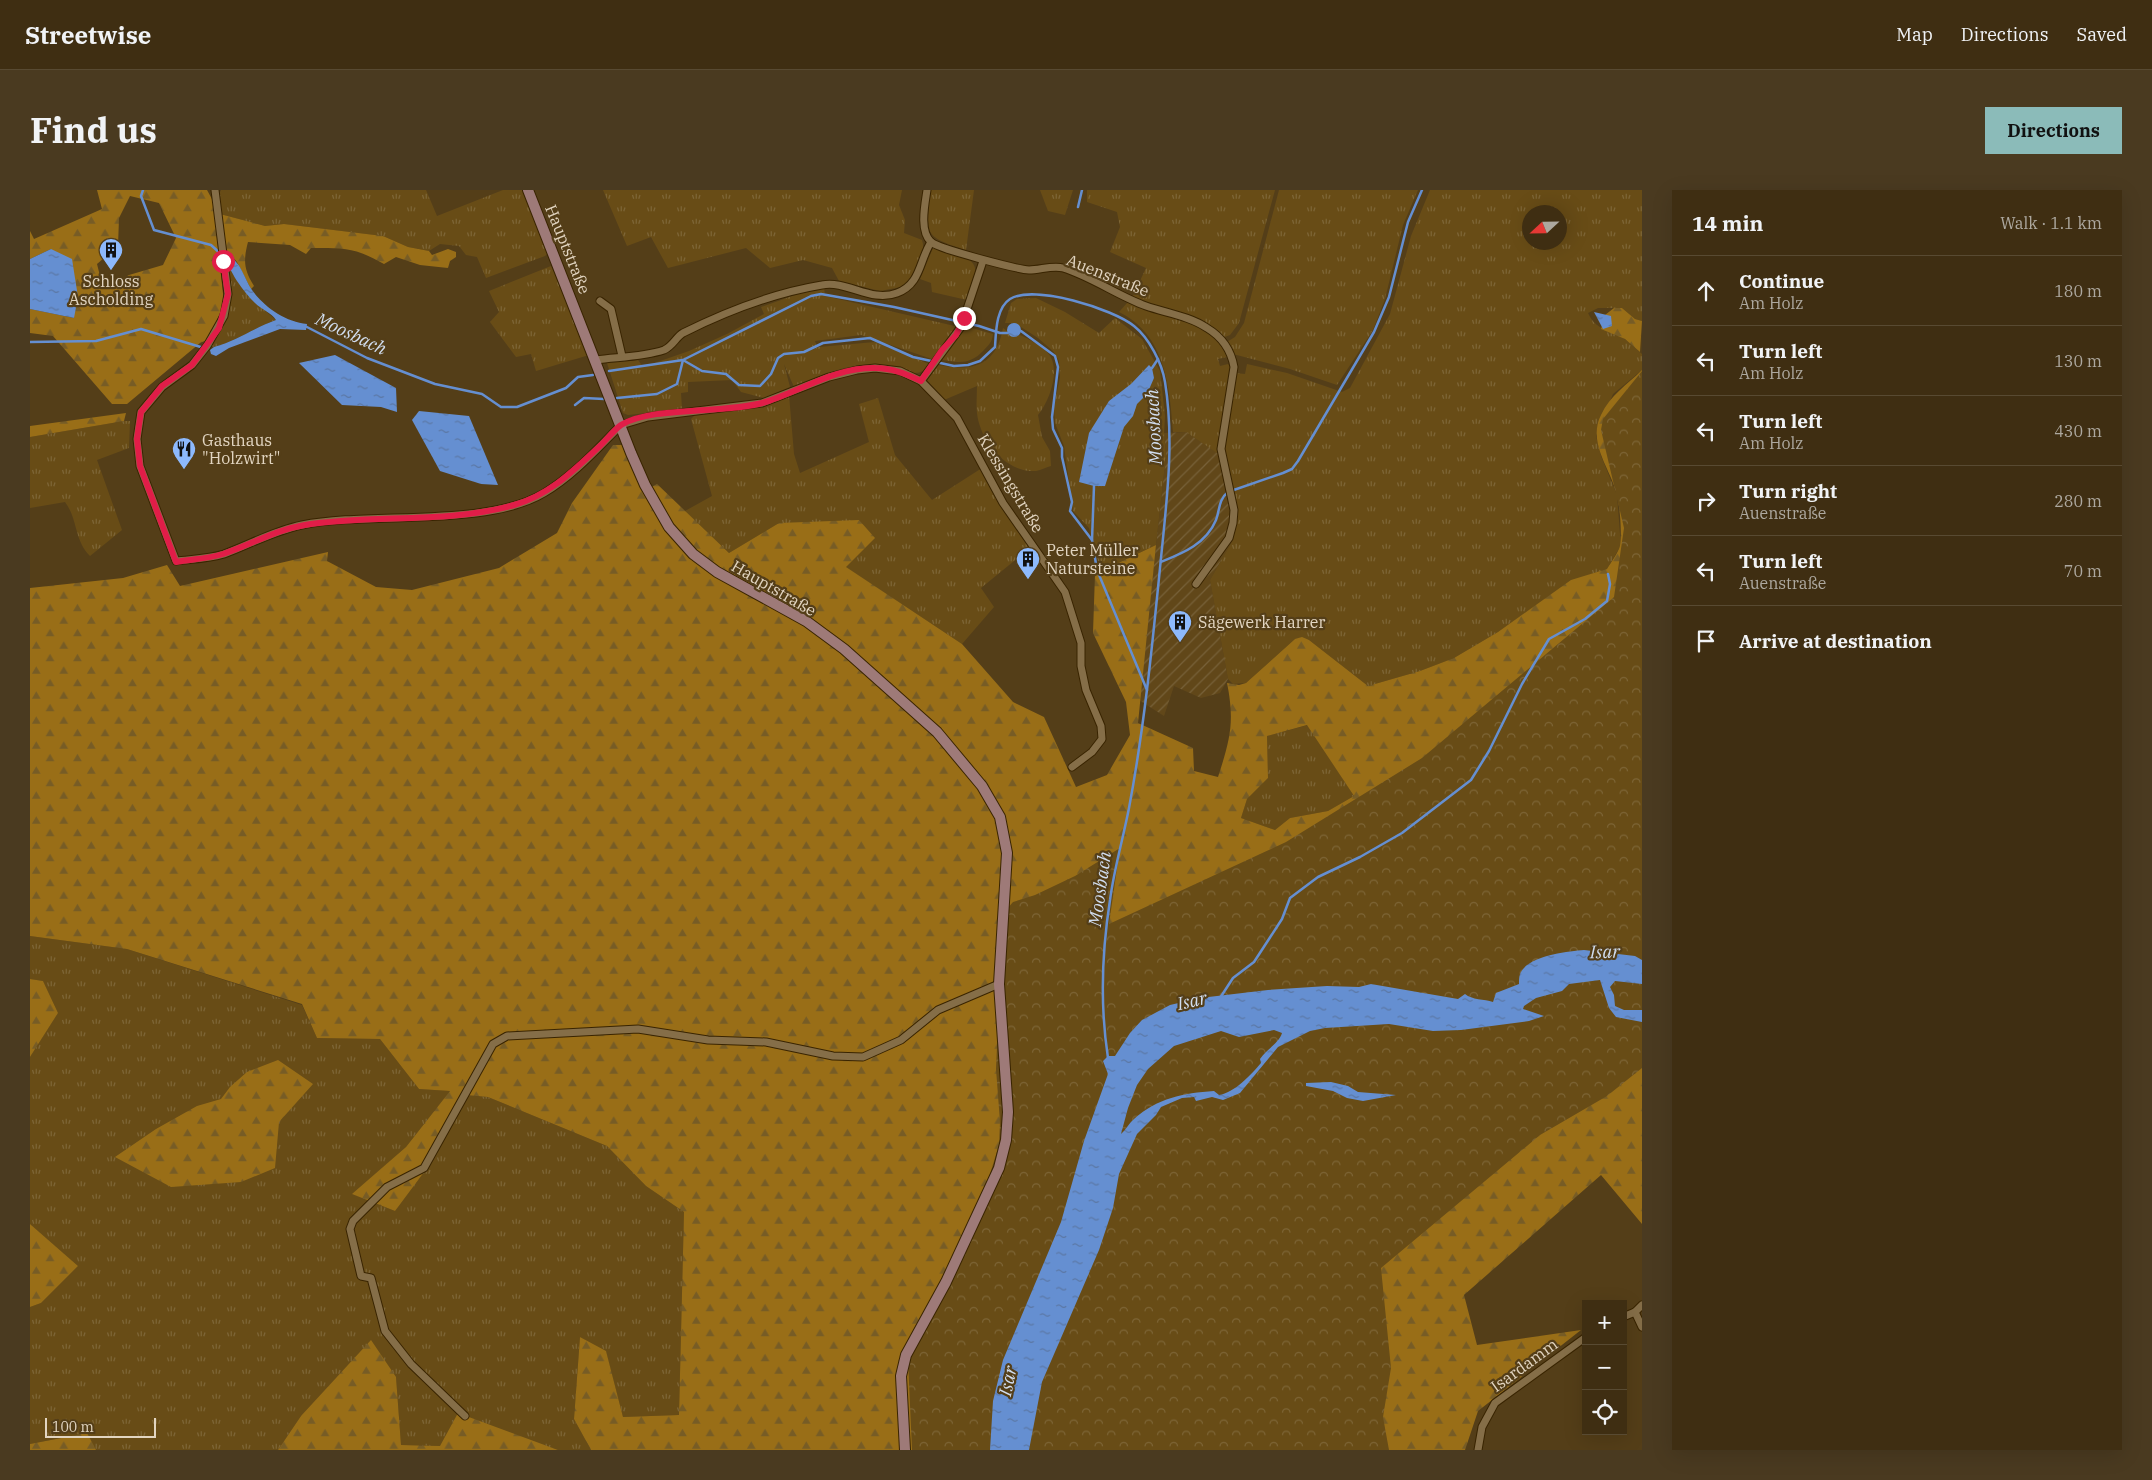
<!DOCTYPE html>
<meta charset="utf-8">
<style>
body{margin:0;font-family:"IBM Plex Serif",serif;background:#4a3a20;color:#f1f3f6}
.controls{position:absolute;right:15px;bottom:15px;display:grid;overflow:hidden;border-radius:0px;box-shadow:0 5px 20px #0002}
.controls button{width:45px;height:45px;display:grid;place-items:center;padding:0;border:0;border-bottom:1px solid #584a32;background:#3f2e12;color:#f1f3f6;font:25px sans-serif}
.compass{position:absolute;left:1492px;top:15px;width:45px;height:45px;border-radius:50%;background:#3f2e12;box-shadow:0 5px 20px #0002;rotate:248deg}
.scale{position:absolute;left:15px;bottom:12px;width:111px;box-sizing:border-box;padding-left:5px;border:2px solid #e2d5c1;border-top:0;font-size:14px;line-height:18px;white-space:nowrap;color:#e2d5c1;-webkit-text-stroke:4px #543e18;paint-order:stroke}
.stop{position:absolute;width:15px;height:15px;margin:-11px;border:4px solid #e11d48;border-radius:50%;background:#fff}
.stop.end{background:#e11d48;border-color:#fff;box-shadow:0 1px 5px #0008}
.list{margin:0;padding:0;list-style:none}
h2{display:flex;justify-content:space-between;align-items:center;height:65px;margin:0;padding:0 20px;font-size:21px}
h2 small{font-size:16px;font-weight:400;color:#ada89f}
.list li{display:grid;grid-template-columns:32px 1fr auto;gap:15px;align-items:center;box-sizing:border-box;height:70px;padding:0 20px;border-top:1px solid #584a32}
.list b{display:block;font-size:19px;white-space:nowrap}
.list p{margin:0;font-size:16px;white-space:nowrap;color:#ada89f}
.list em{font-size:16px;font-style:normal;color:#ada89f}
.icon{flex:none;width:28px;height:28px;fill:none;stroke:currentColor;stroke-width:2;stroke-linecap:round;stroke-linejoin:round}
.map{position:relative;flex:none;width:1612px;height:1260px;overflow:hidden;border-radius:0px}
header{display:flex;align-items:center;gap:30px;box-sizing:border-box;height:70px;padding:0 25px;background:#3f2e12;border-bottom:1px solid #584a32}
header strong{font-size:24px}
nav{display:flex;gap:28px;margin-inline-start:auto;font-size:18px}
.intro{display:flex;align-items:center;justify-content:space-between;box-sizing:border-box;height:120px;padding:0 30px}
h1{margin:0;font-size:35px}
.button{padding:12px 22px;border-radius:0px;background:#8bbbb9;color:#111;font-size:18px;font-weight:700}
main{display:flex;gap:30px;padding:0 30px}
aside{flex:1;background:#3f2e12;border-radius:0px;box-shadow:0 5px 20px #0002}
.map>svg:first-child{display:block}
.industrial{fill:url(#industrial-furrows)}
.grass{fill:url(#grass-tufts);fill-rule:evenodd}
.forest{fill:url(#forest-firs);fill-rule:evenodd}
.park{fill:url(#park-crowns)}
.water{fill:url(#water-ripples);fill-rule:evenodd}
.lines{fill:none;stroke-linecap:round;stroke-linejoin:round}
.stream{stroke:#658fd1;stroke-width:2.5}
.minor-casing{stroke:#392400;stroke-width:9}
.secondary-casing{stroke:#392400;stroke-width:12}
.minor{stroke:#856e48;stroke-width:7}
.secondary{stroke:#9e7a78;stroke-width:10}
.route{stroke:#e11d48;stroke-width:6}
.labels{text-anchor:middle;stroke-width:4.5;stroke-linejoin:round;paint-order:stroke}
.street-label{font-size:16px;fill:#e2d5c1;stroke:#543e18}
.poi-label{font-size:16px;fill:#e2d5c1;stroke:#543e18;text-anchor:start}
.water-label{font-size:18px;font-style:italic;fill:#d1ddef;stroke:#543e18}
</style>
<header>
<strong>Streetwise</strong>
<nav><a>Map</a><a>Directions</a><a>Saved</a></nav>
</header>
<div class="intro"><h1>Find us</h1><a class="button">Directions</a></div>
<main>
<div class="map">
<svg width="1612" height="1260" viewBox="0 0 1612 1260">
<defs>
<pattern id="industrial-furrows" width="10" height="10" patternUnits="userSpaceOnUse" patternTransform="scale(1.25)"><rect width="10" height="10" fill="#614719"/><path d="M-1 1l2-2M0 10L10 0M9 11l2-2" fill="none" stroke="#776139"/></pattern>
<pattern id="grass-tufts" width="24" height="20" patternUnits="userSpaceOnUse" patternTransform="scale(1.25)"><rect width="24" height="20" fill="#684c16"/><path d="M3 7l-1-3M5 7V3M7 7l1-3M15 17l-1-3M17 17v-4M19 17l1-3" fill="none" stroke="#7d6536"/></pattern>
<pattern id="forest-firs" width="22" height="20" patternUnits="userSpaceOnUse" patternTransform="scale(1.25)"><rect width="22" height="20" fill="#996e17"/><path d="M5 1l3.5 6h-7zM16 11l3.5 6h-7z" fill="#775c25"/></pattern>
<pattern id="park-crowns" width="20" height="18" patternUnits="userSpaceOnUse" patternTransform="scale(1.25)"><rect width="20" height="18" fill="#684c16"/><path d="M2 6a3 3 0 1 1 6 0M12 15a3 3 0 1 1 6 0" fill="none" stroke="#7d6536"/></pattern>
<pattern id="water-ripples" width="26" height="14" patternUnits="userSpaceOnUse" patternTransform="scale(1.25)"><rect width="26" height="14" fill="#658fd1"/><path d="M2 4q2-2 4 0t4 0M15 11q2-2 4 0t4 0" fill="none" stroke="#5b77a4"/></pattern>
</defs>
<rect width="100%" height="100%" fill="#543e18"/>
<!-- industrial -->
<path class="industrial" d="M1156 242 1195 268 1209 299 1203 350 1180 390 1198 489 1190 503 1171 508 1144 496 1134 526 1109 510 1136 265 1134 243Z"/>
<!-- grass -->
<g class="grass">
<path d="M191 0H396L407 26 473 0H495L519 62 515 66 456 88 447 67 436 65 429 56 410 54 399 61 378 57 353 46 254 34 235 36 190 24 188 6Z"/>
<path d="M573 0H872L869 15 875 30 874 43 892 50C897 65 884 85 876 96L850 101 809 91 802 78 773 70 740 78 716 58 638 78 621 47 597 56Z"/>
<path d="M900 0H944L936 60C892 46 897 45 900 0Z"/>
<path d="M1010 0H1043L1035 25 1018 21Z"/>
<path d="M1057 0H1245L1209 133 1200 145 1192 148 1182 139 1102 108 1116 78 1080 62 1090 37 1087 22 1057 12Z"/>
<path d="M1249 0H1388L1373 35 1355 109 1343 140 1307 195 1260 179 1203 164 1197 152 1205 147 1214 133Z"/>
<path d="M1400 0H1612V131L1605 129 1592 118H1568L1558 123C1565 139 1579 141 1593 148 1600 152 1606 159 1612 164V180L1583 204 1566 246 1571 266 1587 305 1590 344V357L1577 379 1541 391 1468 442 1424 468 1390 481 1338 496 1279 450 1265 449 1216 493 1203 494 1198 489 1180 390 1203 350 1206 323 1204 303H1202L1193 261 1205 183 1215 184 1217 174 1257 183 1312 202 1320 198 1360 124 1381 46ZM1500 22H1530V52H1500Z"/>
<path d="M903 58C911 58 919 62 926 64 956 73 944 87 937 110L902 102 901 93 890 89Z"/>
<path d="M196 72 225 112 246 130C224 138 206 151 184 157L181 156 198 121Z"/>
<path d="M521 76 559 165 506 181 501 164 486 167 460 132 469 122 459 101Z"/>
<path d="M794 97 795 106 929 137 902 169 831 145 785 151 787 157 767 166 789 157 845 152 899 174C889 194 864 174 846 174 817 174 790 185 764 197L754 174 760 197 734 208 711 202 702 190 658 192V202L651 203 652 219 598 225 593 223 577 173 608 170 613 177 659 161 697 144 734 124 731 117 782 99Z"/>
<path d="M1006 108 1035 122 1069 143 1085 128 1112 149 1130 181 1135 226 1134 243 1136 265 1126 355 1071 381 1059 338 1043 321 1034 256 1025 233 1024 217 1030 187 1029 171 1023 161 1008 148 985 133H975L981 113 987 109Z"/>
<path d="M1098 112 1108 118C1141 126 1183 131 1197 167L1188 169 1190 176 1198 174 1200 177 1187 263 1156 242H1143C1140 197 1135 144 1089 122Z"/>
<path d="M935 136 963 144C962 153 959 154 953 161 940 175 927 173 909 169Z"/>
<path d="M973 138 985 147 990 145C998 149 1011 155 1017 162 1032 177 1020 210 1008 225L1012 247 1020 261 1021 276C1017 277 1011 280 1006 281 976 283 950 251 947 223 946 214 947 205 947 196L914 210 897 190 908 175C943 182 966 176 973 138Z"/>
<path d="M759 205 764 264 770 283 839 252 829 214 848 208 865 265 902 310 952 278 1001 357 951 398 964 417 932 454 749 333 699 363 655 321 682 306 661 229 665 225Z"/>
<path d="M94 231H100L99 258 67 270 92 340 60 366C44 350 48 329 35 312L0 318V247Z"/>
<path d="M1278 535 1324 606 1298 621 1260 628 1245 640 1211 628 1217 609 1238 588 1237 546Z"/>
<path d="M0 746 97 759 272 815 287 848 350 849 389 899 420 901 376 957 323 1004 365 1021 434 905 458 907 577 956 616 996 654 1022 649 1225 593 1227 576 1162 550 1147 544 1229 561 1260H528L495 1249 410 1256 371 1255 366 1187 271 1226 248 1260H66L56 1243 0 1254V1117L11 1113 48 1076 0 1034V867L28 823 13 791 0 789Z"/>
</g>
<!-- forest -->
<g class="forest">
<path d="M67 0H177L183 11 194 113 179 149 170 153 97 214H82L23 146 0 143V119L44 128 21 59 0 69V41L4 49 72 19ZM100 6 129 13 146 48 133 75 99 85 73 98 67 74 88 56 89 28Z"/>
<path d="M190 24 235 36 254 34 353 46 378 57 399 61 402 65 418 59 426 62V67L420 71 418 78 390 75 366 67 354 74C324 57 314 58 281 58L276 64 260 55 218 52C213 71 214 80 224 96L221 99 207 72 194 57Z"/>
<path d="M1584 118H1592L1605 129 1612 131 1610 162 1595 149 1571 139 1575 125Z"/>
<path d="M1612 180V770L960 1260H561L544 1229 550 1147 576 1161 593 1227 649 1225 654 1022 616 996 577 956 458 907 435 905 403 970 365 1021 322 1004 376 957 420 901 389 899 350 849 287 848 272 814 97 759 0 746V398L93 388 137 375 150 396 298 362 297 371 346 397 382 400 469 378 527 343 542 313 583 255H594L614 301 627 294 699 363 749 333 829 330 845 348 816 377 932 454 983 512 1014 527 1046 597 1077 585 1100 545 1096 512 1063 443 1065 384 1126 355 1108 533 1163 558 1164 581 1188 587C1200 550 1205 532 1197 493L1209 495 1216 493 1265 449 1272 447 1279 450 1338 496 1390 481 1424 468 1468 442 1541 390 1577 379C1581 372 1588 363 1590 356 1592 341 1590 319 1587 305 1581 279 1557 253 1571 225 1580 205 1597 195 1612 180ZM1277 535 1324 606 1298 621 1260 628 1245 640 1211 628 1217 609 1238 588 1237 546Z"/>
<path d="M96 223 94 231 0 247V236Z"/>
<path d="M0 789 13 791 28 823 0 867Z"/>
<path d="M1612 853V1034L1571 985 1434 1105 1447 1155 1551 1140 1448 1221 1435 1260H999Z"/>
<path d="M248 870 283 894 249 932 245 978 211 992 141 997 85 967 126 939 167 916 191 909 200 897 217 882Z"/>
<path d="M0 1034 48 1076 11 1113 0 1117Z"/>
<path d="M341 1150 366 1187 371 1255 410 1256 428 1223 528 1260H248L271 1226Z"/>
<path d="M57 1243 66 1260H0V1254Z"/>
</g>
<!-- park -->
<path class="park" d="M1612 181V878L1577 906 1510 945 1351 1078 1361 1178 1353 1227 1359 1260H882L878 1170 943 1039 969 955 970 932 966 879 971 767 976 720 983 712 1005 705 1045 686 1090 658 1079 734 1256 652 1392 568 1584 407 1594 338 1571 240 1573 229Z"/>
<!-- water -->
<g class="water">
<path d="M21 59 42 69 48 107 44 128 0 119V69Z"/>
<path d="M197 66C211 70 214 89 222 100 234 117 256 132 277 134L276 140 250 139 199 158 186 166 181 164 180 160 184 157C206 151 224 138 246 130 242 123 231 119 225 113 214 102 197 80 197 66Z"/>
<path d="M1564 122 1581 126 1582 136 1573 139Z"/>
<circle cx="984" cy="140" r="7"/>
<path d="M305 165 366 198 367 222 351 217 312 215 269 173Z"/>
<path d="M1119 175 1122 178 1124 188 1117 204 1107 214 1103 226 1094 237 1075 296H1064L1049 292 1059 243 1079 211 1101 194Z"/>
<path d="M389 221 439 226 468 295 451 294 410 281 382 230Z"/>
<path d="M1554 760 1605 766 1612 770V794L1585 791 1580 797 1584 805 1585 816 1594 820H1612V832L1586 827 1579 818 1570 790 1539 794 1532 801 1506 808 1494 816 1493 819 1514 826 1499 831 1431 840 1403 841 1359 834 1295 838 1280 841 1248 857 1210 903 1193 910 1182 907 1166 911 1164 907 1152 908 1131 917 1126 925 1107 944 1089 984 1083 1018 1069 1060 1012 1192 999 1260H960L963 1211 973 1170 1031 1032 1054 951 1078 884 1073 871 1078 866H1085L1100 843 1112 830 1140 815 1170 808 1238 800 1297 796 1329 797 1341 794 1428 809 1435 804C1442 810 1454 809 1463 812L1466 803 1489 794C1489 791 1489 785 1491 782 1499 766 1538 761 1554 760ZM1244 840 1252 843C1249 853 1236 860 1230 869L1231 873C1221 885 1204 903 1189 905L1184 901C1153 903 1128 908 1104 929 1099 933 1096 940 1091 944L1098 918 1107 895 1118 879 1144 856 1191 841 1209 847Z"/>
<path d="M1301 892 1318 896 1328 902 1366 905 1333 911 1317 908 1303 901 1276 896V893Z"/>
</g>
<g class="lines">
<!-- stream -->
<g class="stream">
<path d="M113 0 111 6 124 40 181 55 192 65"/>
<path d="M1048 17 1052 0"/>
<path d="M275 136 337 168 405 194 452 204 471 217H487L536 198 548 187 563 185"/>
<path d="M991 141 1025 166 1028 177 1022 227 1023 239 1032 258V267L1042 312 1040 321 1062 350 1067 380 1117 500"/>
<path d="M0 152 66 151 111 139 174 158"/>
<path d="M1122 178 1128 169"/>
<path d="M579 181 653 170 672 181 696 184 709 195 730 196 741 184 748 168 754 164 774 162 793 153 840 148 883 167 924 176 938 175 950 171 965 157C966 142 966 118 980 109 1004 94 1083 119 1104 136 1119 148 1132 173 1135 192 1145 254 1136 316 1130 378 1122 458 1114 539 1099 618 1093 649 1084 679 1080 710 1072 761 1070 816 1078 868"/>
<path d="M587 208 627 204 647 194 653 170 781 106 791 104 864 117 949 136 970 143H977"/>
<path d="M545 215 554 208 574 209"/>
<path d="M1062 350 1064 296"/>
<path d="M1131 372C1153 363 1176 354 1186 330 1190 320 1188 310 1198 302L1253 283 1262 279 1268 271 1344 142 1359 107 1378 32 1392 0"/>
<path d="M1190 808 1203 788 1224 772 1252 729 1260 708 1288 687 1330 667 1372 643 1441 590 1459 561 1492 494 1519 449 1555 429 1577 411 1580 394 1578 384"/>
</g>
<!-- minor casing -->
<g class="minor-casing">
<g id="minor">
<path d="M185 0 198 104 194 126 177 156 162 175 132 197 111 222 107 249 110 276 146 371C162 369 178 369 194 364 221 354 243 341 272 335 342 321 455 338 514 303 543 286 567 259 591 235L618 227 732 213 799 187 827 180 845 178 870 181 891 191 927 228 973 313 1035 402 1051 453V476L1056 500 1071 536 1072 549 1062 562 1042 577"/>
<path d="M897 0C895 14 889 41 901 52 909 59 986 79 999 80 1010 80 1023 75 1033 78 1062 87 1088 106 1116 116 1136 123 1159 126 1177 138 1192 147 1201 160 1204 177L1191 259 1204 320 1203 333 1199 348 1166 394"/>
<path d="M570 111 581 119 592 166"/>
<path d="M566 170C588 167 613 167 634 160 643 156 646 147 653 143 697 121 744 103 792 95 817 90 841 113 867 103 891 94 889 71 901 52"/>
<path d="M891 191 931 137 953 71"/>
<path d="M1605 1122 1612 1137"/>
<path d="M1593 1127 1605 1122 1612 1115"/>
<path d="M435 1226 381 1174 355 1141 341 1088 331 1086 320 1039 323 1031 357 997 394 978 463 854 477 846 608 839 678 850 736 852 803 866 833 867 871 850 908 820 969 794"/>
<path d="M1448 1260 1452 1237 1465 1213 1556 1147"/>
</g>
</g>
<!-- secondary casing -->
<g class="secondary-casing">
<path id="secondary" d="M498 0 601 263 615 295 639 337 663 364 687 382 776 431 814 459 907 542 952 596 970 627 977 663 969 794 978 922 976 950 969 978 916 1092 876 1165 871 1186 875 1260"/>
</g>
<!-- minor -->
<use href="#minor" class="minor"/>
<!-- secondary -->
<use href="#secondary" class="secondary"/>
</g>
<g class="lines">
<!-- route -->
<path class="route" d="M193 71 198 104 189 138 162 175 132 196 111 222 109 235 107 249 110 276 146 372C162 369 177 369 193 364 221 355 244 340 275 335 343 324 417 334 484 315 520 305 544 280 571 255 577 249 584 240 591 235 621 216 694 224 732 213 769 202 805 177 845 178 862 178 876 184 891 191L912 160 926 145 934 128"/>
</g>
<!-- icons -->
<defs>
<g id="building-pin" transform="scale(1.25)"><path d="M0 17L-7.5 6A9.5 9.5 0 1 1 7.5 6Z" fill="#8db9fc" stroke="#543e18"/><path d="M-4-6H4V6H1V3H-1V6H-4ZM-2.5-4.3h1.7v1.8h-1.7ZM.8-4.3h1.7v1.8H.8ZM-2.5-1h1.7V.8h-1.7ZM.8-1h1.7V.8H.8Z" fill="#111"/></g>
<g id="restaurant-pin" transform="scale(1.25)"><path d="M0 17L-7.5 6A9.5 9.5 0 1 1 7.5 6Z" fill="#8db9fc" stroke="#543e18"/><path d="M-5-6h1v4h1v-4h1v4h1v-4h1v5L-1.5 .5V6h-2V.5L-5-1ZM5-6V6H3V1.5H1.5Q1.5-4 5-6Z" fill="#111"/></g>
</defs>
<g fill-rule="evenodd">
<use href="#building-pin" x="81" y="60"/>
<use href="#restaurant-pin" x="154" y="259"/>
<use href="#building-pin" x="998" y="369"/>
<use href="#building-pin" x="1150" y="432"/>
</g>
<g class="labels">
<!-- street labels -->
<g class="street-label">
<text transform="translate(538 59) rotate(68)" y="6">Hauptstraße</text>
<text transform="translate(1078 85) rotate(22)" y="6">Auenstraße</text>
<text transform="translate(981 293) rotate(59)" y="6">Klessingstraße</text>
<text transform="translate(744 398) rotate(30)" y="6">Hauptstraße</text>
<text transform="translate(1494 1175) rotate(-36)" y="6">Isardamm</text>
</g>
<!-- poi labels -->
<g class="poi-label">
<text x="81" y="97" text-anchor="middle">Schloss<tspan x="81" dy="18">Ascholding</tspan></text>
<text x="172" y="256">Gasthaus<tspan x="172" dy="18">"Holzwirt"</tspan></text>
<text x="1016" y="366">Peter Müller<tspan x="1016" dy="18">Natursteine</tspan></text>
<text x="1168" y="438">Sägewerk Harrer</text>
</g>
<!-- water labels -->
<g class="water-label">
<text transform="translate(321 144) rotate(25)" y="6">Moosbach</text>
<text transform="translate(1124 237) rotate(-93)" y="6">Moosbach</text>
<text transform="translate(1070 699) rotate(-82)" y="6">Moosbach</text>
<text transform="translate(1575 762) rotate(-1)" y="6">Isar</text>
<text transform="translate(1162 811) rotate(-13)" y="6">Isar</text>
<text transform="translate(978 1191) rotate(-78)" y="6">Isar</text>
</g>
</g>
</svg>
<div class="controls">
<button>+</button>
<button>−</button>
<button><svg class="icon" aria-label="locate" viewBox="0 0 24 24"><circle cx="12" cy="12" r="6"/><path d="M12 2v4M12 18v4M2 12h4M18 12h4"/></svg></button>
</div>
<svg class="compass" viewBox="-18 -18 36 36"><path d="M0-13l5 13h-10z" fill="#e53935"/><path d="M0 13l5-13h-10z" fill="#ada89f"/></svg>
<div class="scale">100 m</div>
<div class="stop" style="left:193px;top:71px"></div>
<div class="stop end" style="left:934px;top:128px"></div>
</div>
<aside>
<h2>14 min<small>Walk · 1.1 km</small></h2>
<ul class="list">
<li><svg class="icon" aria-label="ahead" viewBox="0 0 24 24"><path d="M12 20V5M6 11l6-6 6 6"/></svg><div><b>Continue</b><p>Am Holz</p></div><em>180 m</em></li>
<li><svg class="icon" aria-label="left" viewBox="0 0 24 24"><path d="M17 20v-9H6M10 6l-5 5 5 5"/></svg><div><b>Turn left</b><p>Am Holz</p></div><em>130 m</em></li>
<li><svg class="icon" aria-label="left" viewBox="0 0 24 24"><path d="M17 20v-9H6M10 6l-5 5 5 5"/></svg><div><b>Turn left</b><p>Am Holz</p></div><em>430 m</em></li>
<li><svg class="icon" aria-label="right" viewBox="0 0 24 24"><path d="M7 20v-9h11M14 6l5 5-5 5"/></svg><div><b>Turn right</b><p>Auenstraße</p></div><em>280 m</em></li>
<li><svg class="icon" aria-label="left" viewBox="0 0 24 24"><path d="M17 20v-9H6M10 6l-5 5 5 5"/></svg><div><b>Turn left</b><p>Auenstraße</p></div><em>70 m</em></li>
<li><svg class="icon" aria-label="arrive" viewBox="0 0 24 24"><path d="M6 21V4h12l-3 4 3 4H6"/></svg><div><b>Arrive at destination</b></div></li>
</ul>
</aside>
</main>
